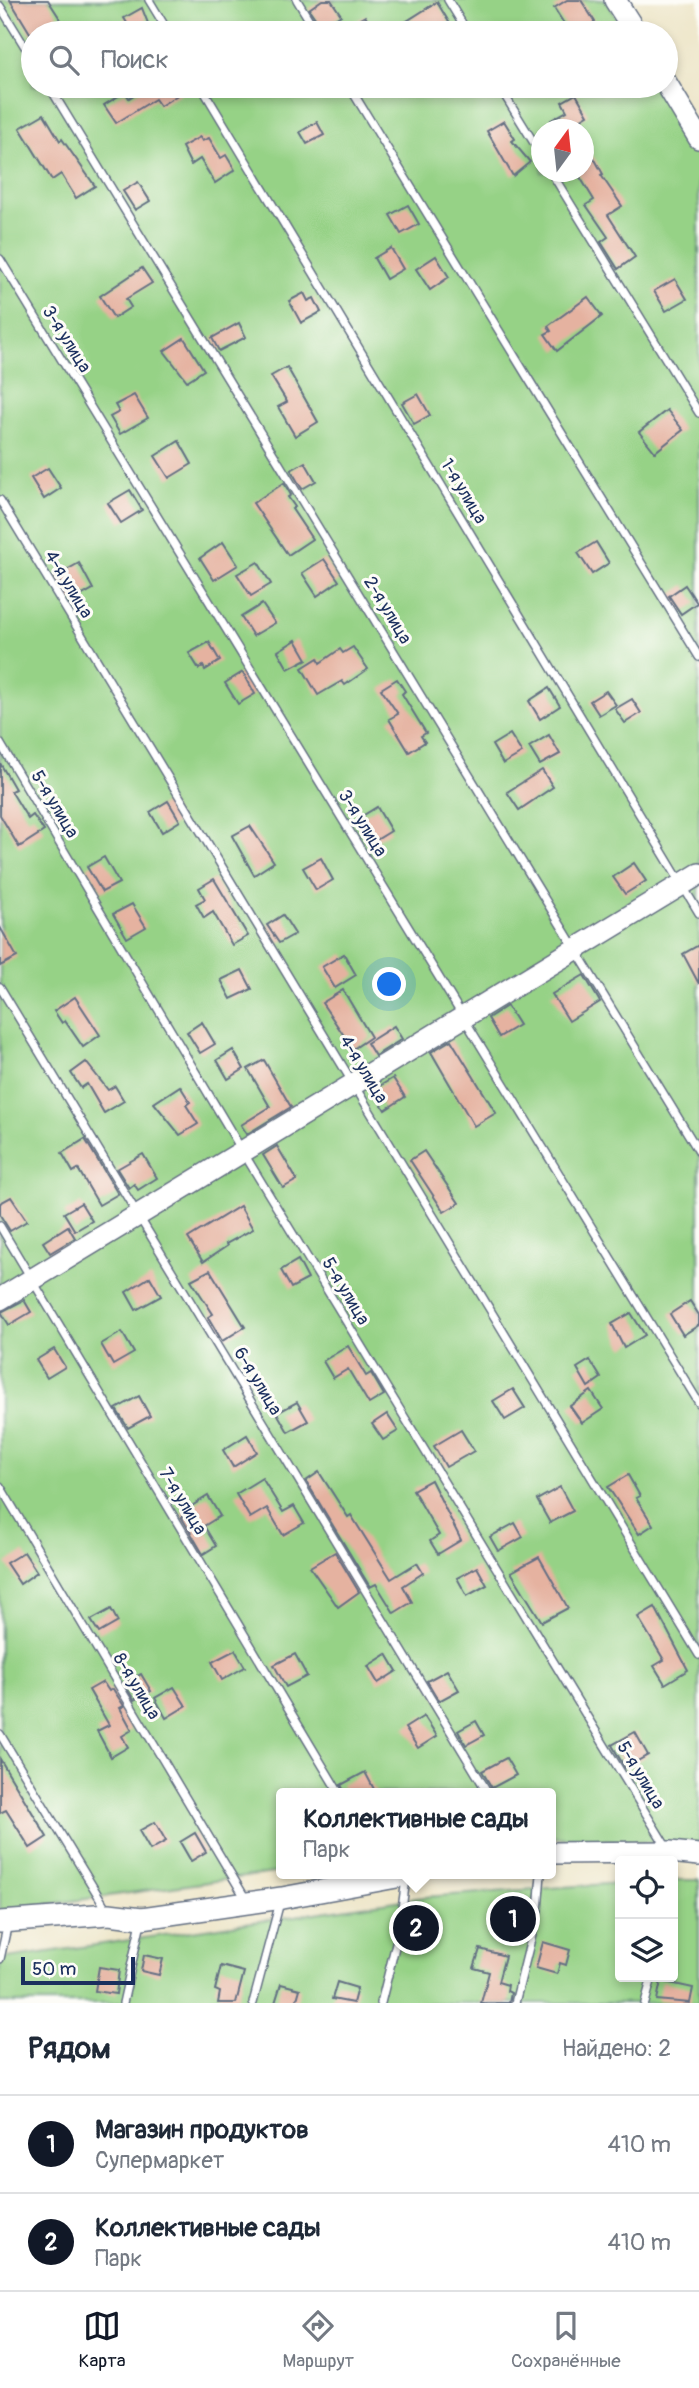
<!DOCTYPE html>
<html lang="ru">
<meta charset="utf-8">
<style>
body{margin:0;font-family:Pangolin,sans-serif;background:#f6f6f7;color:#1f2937}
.controls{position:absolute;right:21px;bottom:21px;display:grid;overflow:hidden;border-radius:7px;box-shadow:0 4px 10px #0003}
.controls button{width:63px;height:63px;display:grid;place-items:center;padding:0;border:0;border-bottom:2px solid #e0e1e3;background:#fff;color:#1f2937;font:35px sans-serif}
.compass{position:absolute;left:531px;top:119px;width:63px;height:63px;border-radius:50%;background:#fff;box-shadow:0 4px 10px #0003;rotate:15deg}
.scale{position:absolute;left:21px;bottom:18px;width:114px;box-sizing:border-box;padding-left:7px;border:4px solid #1b2f5e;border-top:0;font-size:19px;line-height:24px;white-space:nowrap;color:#1b2f5e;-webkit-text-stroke:5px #fdfcf7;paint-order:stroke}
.you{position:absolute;left:390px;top:985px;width:24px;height:24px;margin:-18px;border:5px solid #fff;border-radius:50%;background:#1a73e8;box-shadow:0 0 0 10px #1a73e833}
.badge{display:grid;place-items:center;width:46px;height:46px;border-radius:50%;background:#111827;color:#fff;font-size:23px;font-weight:700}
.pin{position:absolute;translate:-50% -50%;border:4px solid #fff;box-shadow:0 2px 7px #0006}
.popup{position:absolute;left:276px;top:1788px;width:280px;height:91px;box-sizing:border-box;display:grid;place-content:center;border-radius:7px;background:#fff;filter:drop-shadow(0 2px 5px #0005);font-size:23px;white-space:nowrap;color:#747a83}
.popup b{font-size:26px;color:#1f2937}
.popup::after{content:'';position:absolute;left:50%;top:100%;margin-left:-14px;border:14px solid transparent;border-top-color:#fff}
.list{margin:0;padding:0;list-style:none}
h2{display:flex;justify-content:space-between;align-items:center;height:91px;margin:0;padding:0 28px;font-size:30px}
h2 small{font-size:23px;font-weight:400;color:#747a83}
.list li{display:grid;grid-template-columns:46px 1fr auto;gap:21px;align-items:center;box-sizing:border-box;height:98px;padding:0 28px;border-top:2px solid #e0e1e3}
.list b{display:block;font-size:26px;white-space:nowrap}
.list p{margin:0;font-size:23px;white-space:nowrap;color:#747a83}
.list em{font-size:23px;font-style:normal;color:#747a83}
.icon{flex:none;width:38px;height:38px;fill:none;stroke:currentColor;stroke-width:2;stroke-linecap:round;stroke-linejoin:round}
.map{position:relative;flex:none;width:699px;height:2003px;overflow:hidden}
.search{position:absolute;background:#fff;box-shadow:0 4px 10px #0003;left:21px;right:21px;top:21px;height:77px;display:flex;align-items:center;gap:18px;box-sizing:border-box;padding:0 24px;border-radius:38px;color:#747a83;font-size:26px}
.sheet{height:287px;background:#fff}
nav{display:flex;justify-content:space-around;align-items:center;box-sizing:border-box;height:98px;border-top:2px solid #e0e1e3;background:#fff;font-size:19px;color:#747a83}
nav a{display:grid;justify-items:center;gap:4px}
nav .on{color:#111827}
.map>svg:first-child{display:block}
.green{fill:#96d286;stroke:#588072;stroke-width:2;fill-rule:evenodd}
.building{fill:#e5b2a0}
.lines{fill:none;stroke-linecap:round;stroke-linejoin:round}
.lane-casing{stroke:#646f83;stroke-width:10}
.secondary-casing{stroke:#646f83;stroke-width:24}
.lane{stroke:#fff;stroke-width:7}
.secondary{stroke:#fff;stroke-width:21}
.labels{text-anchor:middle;stroke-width:6;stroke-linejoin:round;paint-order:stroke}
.street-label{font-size:18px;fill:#1b2f5e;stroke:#fdfcf7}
</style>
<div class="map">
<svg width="699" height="2003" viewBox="0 0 699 2003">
<rect width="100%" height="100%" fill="#fdfcf7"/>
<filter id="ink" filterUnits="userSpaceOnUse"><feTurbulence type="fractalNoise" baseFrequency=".0143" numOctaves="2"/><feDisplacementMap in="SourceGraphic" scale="14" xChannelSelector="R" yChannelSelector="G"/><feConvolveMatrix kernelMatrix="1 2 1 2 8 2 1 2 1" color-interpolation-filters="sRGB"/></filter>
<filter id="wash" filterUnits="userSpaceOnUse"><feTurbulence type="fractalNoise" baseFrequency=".00686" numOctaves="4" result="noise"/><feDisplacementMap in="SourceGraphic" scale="28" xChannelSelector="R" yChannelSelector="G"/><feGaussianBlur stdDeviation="1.57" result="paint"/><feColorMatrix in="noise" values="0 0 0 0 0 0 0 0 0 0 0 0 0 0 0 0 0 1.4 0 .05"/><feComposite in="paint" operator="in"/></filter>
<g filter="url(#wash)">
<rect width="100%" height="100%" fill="#ede5c7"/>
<!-- green -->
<g class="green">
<path d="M0 0H606L626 33H33V86H658L699 154V1845L551 1837V1793H281V1872L0 1911ZM542 130H584V172H542Z"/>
<path d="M673 1880H699V2003H0V1959L424 1897 620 1883V1977H673Z"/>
</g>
<g id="blocks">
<!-- building -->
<g class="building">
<path d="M10 0H48L64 25 49 33H30Z"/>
<path d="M322 0H331L341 15 322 28 309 9Z"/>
<path d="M567 0H581L595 22 576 33H570L554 8Z"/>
<path d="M437 2 453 29 446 33H388Z"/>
<path d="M142 8 149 26 133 33 124 18Z"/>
<path d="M365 16 376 33H337Z"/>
<path d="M147 86H192L160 106 155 99 116 123 104 105 125 92 129 98Z"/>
<path d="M576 94 588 115 563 130H557L551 120 567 111 562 102Z"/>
<path d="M44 114 60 141 62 139 95 186 76 198 61 174 52 180 20 128Z"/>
<path d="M504 121 515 139 512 141 530 162 513 176 487 131Z"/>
<path d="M317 122 324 135 307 144 300 132Z"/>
<path d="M200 137 202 141 209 138 221 158 226 155 235 170 215 183 200 159 191 165 182 147Z"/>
<path d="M593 156 603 174 601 175 622 206 608 215 635 257 618 269 601 242 608 237 586 205 594 200 577 172H584V162Z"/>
<path d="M138 182 150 201 135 210 123 191Z"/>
<path d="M408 205 419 224 401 234 390 215Z"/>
<path d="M391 248 403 269 386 279 374 258Z"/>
<path d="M436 256 449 277 430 290 416 269Z"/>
<path d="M142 268 152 283 126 299 131 307 114 318 100 296Z"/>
<path d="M675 279 687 299 666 311 654 291Z"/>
<path d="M304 293 308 301 314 298 321 312 301 323 289 301Z"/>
<path d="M588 297 602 316 557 351 545 334 551 331 548 326Z"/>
<path d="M239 323 246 337 219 351 212 338Z"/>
<path d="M184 338 204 370 187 381 164 351Z"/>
<path d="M287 367 318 422 295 436 278 407 287 402 271 376Z"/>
<path d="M418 394 430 415 414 424 402 403Z"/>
<path d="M134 395 148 418 120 434 110 417 119 412 115 405Z"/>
<path d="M667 410 683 430 655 452 639 432Z"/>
<path d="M179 441 192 464 169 478 155 456Z"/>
<path d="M305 462 316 481 302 489 291 470Z"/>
<path d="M48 468 61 488 44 499 31 478Z"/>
<path d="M284 483 291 495 288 497 295 507 292 509 312 539 288 555 253 503Z"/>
<path d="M130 490 142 510 121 523 108 503Z"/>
<path d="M223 542 238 565 214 580 200 558Z"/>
<path d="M596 542 609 563 592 574 578 553Z"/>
<path d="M324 559 339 581 317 596 302 573Z"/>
<path d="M258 562 271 584 251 596 237 574Z"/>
<path d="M79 563 93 589 70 602 56 576Z"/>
<path d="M685 585 697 603 681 614 669 596Z"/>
<path d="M262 604 275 623 253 636 241 617Z"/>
<path d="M296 640 307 659 288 669 278 651Z"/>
<path d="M209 642 220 661 205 670 203 666 199 669 189 653Z"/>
<path d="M353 647 368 669 345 685 342 681 318 695 302 668 318 658 320 663 340 649 343 653Z"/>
<path d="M243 672 255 694 238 704 225 683Z"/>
<path d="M397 679 405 691 402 694 426 733 421 736 425 742 409 752 389 719 398 714 381 689Z"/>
<path d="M549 688 560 706 540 719 529 701Z"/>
<path d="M606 691 616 705 599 715 590 701Z"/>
<path d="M632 699 641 713 625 723 615 709Z"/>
<path d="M510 734 522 753 503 764 492 745Z"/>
<path d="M549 735 560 754 540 765 529 747Z"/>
<path d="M0 763 15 789 11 791 28 819 33 815 44 831 19 847 0 815Z"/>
<path d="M542 770 553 787 519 810 507 792Z"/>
<path d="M168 801 180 821 162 832 150 812Z"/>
<path d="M377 807 391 831 373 842 359 818Z"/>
<path d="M250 826 274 862 254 875 232 836Z"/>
<path d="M104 857 119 883 102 892 87 867Z"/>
<path d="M321 858 333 880 316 890 303 868Z"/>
<path d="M634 863 646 881 625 894 613 877Z"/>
<path d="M214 879 248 936 232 945 213 912 204 918 196 904 205 899 199 888Z"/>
<path d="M132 904 146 927 127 938 113 914Z"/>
<path d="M283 915 295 934 279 943 267 925Z"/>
<path d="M0 927 17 957 0 966Z"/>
<path d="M699 945V984L683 954Z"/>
<path d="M344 954 356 975 335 988 322 967Z"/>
<path d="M242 970 252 989 231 999 221 980Z"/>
<path d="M584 975 600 1002 569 1021 552 994Z"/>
<path d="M343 990 371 1037 353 1049 322 1003Z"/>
<path d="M75 997 100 1035 83 1047 65 1021 62 1023 54 1011Z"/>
<path d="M507 1006 519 1025 499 1037 488 1018Z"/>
<path d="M202 1022 215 1044 200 1053 187 1032Z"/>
<path d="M394 1026 402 1039 375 1056 367 1043Z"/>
<path d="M451 1040 496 1113 474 1126 431 1052Z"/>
<path d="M233 1050 244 1069 228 1079 217 1060Z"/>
<path d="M264 1060 291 1107 247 1134 241 1125 270 1107 248 1069Z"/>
<path d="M86 1062 108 1090 115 1086 124 1101 104 1113 87 1084 81 1088 71 1073Z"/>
<path d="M393 1078 405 1097 385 1110 373 1090Z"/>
<path d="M180 1086 190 1102 186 1105 198 1124 180 1135 154 1103Z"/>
<path d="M85 1139 118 1194 99 1205 78 1169 73 1172 62 1153Z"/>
<path d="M277 1146 297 1180 283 1188 263 1155Z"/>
<path d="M424 1151 459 1203 444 1212 410 1160Z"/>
<path d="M143 1154 157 1178 138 1190 134 1184 129 1188 117 1169Z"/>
<path d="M11 1197 27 1221 10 1231 0 1215V1203Z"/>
<path d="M81 1203 92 1221 75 1231 64 1213Z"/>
<path d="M240 1206 253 1229 226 1244 227 1246 203 1262 188 1238Z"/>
<path d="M68 1226 75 1238 50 1253 43 1242Z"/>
<path d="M298 1260 308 1279 291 1288 281 1270Z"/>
<path d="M210 1270 245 1327 222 1341 208 1317 213 1314 191 1280Z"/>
<path d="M150 1277 161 1296 136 1310 126 1292Z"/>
<path d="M24 1300 31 1312 9 1325 1 1312Z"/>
<path d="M690 1301 699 1315V1325L683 1335 670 1314Z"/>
<path d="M631 1313 645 1335 624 1348 612 1324Z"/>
<path d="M122 1332 134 1353 113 1365 101 1344Z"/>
<path d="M348 1346 366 1376 371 1373 384 1395 369 1404 348 1369 333 1378 323 1361Z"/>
<path d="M54 1349 65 1367 47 1378 36 1360Z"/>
<path d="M590 1360 601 1378 588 1387 577 1368Z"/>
<path d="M513 1389 525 1408 505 1420 493 1401Z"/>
<path d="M591 1391 603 1409 582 1423 570 1406Z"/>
<path d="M139 1396 150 1416 128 1428 116 1409Z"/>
<path d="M297 1402 308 1421 288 1432 277 1413Z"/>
<path d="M387 1414 398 1431 383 1440 372 1424Z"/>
<path d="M461 1430 474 1451 446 1467 434 1446Z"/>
<path d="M247 1435 257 1452 233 1467 223 1450Z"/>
<path d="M319 1472 348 1517 351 1515 391 1579 417 1563 423 1573 403 1586 412 1602 394 1613 376 1584 370 1587 306 1481Z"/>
<path d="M628 1475 640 1496 636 1498 653 1525 639 1534 608 1487Z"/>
<path d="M262 1478 283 1512 294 1506 304 1523 283 1535 267 1508 250 1518 236 1494Z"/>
<path d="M431 1480 461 1540 438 1554 430 1541 439 1535 413 1490Z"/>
<path d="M560 1487 573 1511 550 1523 537 1500Z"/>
<path d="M208 1496 220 1516 204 1526 216 1546 203 1554 182 1518V1512Z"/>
<path d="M515 1523 523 1537 498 1551 490 1537Z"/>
<path d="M24 1552 37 1572 20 1584 6 1563Z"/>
<path d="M335 1552 359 1592 338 1607 310 1567Z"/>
<path d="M539 1557 568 1608 542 1622 511 1572Z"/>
<path d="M477 1567 487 1585 467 1596 457 1578Z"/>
<path d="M655 1607 688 1670 665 1684 654 1666 664 1660 638 1617Z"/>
<path d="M111 1609 118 1622 99 1633 91 1620Z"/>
<path d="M235 1650 245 1667 222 1680 212 1662Z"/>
<path d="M295 1654 307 1676 286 1687 274 1665Z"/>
<path d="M387 1654 397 1671 378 1683 368 1666Z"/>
<path d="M447 1670 459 1690 439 1701 427 1681Z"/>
<path d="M141 1674 151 1691 134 1700 124 1683Z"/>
<path d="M103 1682 109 1691 113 1689 124 1706 120 1708 132 1730 122 1736 128 1747 111 1757 97 1731 109 1725 89 1690Z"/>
<path d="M174 1687 186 1706 166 1718 155 1698Z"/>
<path d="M424 1716 437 1736 418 1748 405 1728Z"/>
<path d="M476 1721 484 1735 466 1745 458 1731Z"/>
<path d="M635 1732 648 1755 625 1768 612 1745Z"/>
<path d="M506 1758 516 1775 492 1788 482 1771Z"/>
<path d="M0 1759 47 1837 30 1848 6 1810 0 1813Z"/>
<path d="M365 1772 376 1793H345L341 1785Z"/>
<path d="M155 1822 166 1841 150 1850 139 1831Z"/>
<path d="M195 1833 206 1852 191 1861 180 1842Z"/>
<path d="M501 1907 527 1911 524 1932 498 1928Z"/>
<path d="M543 1942 570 1950 566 1965 560 1963 557 1974 536 1968Z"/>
<path d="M480 1949 505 1956 498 1982 508 1985 507 1991 511 1993 509 2003H481L489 1972 474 1968Z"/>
<path d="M144 1955 163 1959 159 1975 141 1971Z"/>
<path d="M221 1966 244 1972 236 2003H218L220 1992 215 1990Z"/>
<path d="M99 1967 119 1970 116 1994 95 1991Z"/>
<path d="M661 1981 693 1988 690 2003 657 2000Z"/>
<path d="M337 1982 357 1988 353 2003 332 1999Z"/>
<path d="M281 1984 300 1989 296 2003H275Z"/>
</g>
</g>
</g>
<g filter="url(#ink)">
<use href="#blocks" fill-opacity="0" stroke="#646f83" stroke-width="2"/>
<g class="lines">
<!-- lane casing -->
<g class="lane-casing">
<g id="lane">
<path d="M149 0 169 33"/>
<path d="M297 0 317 33"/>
<path d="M448 0 468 33"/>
<path d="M0 6 33 60"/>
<path d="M49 86 699 1152"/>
<path d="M201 86 699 913"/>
<path d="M349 86 699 657"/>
<path d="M499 86 542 156"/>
<path d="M551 172 699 413"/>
<path d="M0 259 699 1403"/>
<path d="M0 500 699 1655"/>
<path d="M0 743 243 1152 667 1848"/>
<path d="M0 987 488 1793"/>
<path d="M0 1226 339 1793"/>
<path d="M0 1486 247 1901"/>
<path d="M0 1734 107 1910"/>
<path d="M0 1959 8 1923"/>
<path d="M123 2003 141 1922"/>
<path d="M253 2003 280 1902"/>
<path d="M381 2003 399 1931 406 1879"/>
<path d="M515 2003 538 1911 541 1874"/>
<path d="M645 2003 652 1977"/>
</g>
</g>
<!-- secondary casing -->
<g class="secondary-casing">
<g id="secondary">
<path d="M615 0 636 33"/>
<path d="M666 83 699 138"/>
<path d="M0 1299 699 874"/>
<path d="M551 1853 670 1852 699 1855"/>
<path d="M0 1922 109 1914 142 1918 282 1898 413 1874"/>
</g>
</g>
<!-- lane -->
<use href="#lane" class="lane"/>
<!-- secondary -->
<use href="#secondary" class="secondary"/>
</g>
</g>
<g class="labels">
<!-- street labels -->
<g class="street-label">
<text transform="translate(67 339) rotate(58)" y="6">3-я улица</text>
<text transform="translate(464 491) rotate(59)" y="6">1-я улица</text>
<text transform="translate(69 584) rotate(59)" y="6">4-я улица</text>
<text transform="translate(388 610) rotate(59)" y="6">2-я улица</text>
<text transform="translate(55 804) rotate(59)" y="6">5-я улица</text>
<text transform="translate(363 823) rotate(58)" y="6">3-я улица</text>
<text transform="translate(364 1069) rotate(59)" y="6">4-я улица</text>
<text transform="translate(346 1291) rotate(59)" y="6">5-я улица</text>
<text transform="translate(258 1381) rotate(59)" y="6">6-я улица</text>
<text transform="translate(183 1501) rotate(59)" y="6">7-я улица</text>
<text transform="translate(137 1686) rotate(59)" y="6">8-я улица</text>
<text transform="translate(641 1775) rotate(59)" y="6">5-я улица</text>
</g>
</g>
</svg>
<div class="controls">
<button><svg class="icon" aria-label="locate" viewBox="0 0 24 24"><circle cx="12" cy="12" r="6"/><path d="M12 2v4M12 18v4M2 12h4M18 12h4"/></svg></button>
<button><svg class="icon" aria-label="layers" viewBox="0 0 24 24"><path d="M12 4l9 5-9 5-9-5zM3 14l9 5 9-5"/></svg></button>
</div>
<svg class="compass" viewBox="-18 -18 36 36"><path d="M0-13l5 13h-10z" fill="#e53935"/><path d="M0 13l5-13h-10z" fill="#747a83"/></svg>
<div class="scale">50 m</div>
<div class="you"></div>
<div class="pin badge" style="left:513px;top:1919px">1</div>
<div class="pin badge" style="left:416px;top:1928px">2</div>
<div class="popup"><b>Коллективные сады</b>Парк</div>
<div class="search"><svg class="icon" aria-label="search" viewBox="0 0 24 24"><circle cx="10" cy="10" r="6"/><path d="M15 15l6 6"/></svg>Поиск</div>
</div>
<section class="sheet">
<h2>Рядом<small>Найдено: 2</small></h2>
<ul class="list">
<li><span class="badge">1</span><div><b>Магазин продуктов</b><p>Супермаркет</p></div><em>410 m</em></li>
<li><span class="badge">2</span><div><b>Коллективные сады</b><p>Парк</p></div><em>410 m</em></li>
</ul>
</section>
<nav>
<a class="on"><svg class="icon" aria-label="map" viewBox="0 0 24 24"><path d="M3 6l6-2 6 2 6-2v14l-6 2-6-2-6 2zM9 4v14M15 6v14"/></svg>Карта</a>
<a><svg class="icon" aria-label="directions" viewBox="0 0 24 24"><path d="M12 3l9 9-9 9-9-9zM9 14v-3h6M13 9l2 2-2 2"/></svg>Маршрут</a>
<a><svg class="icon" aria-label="saved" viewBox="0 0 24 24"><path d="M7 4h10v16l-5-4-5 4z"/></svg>Сохранённые</a>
</nav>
